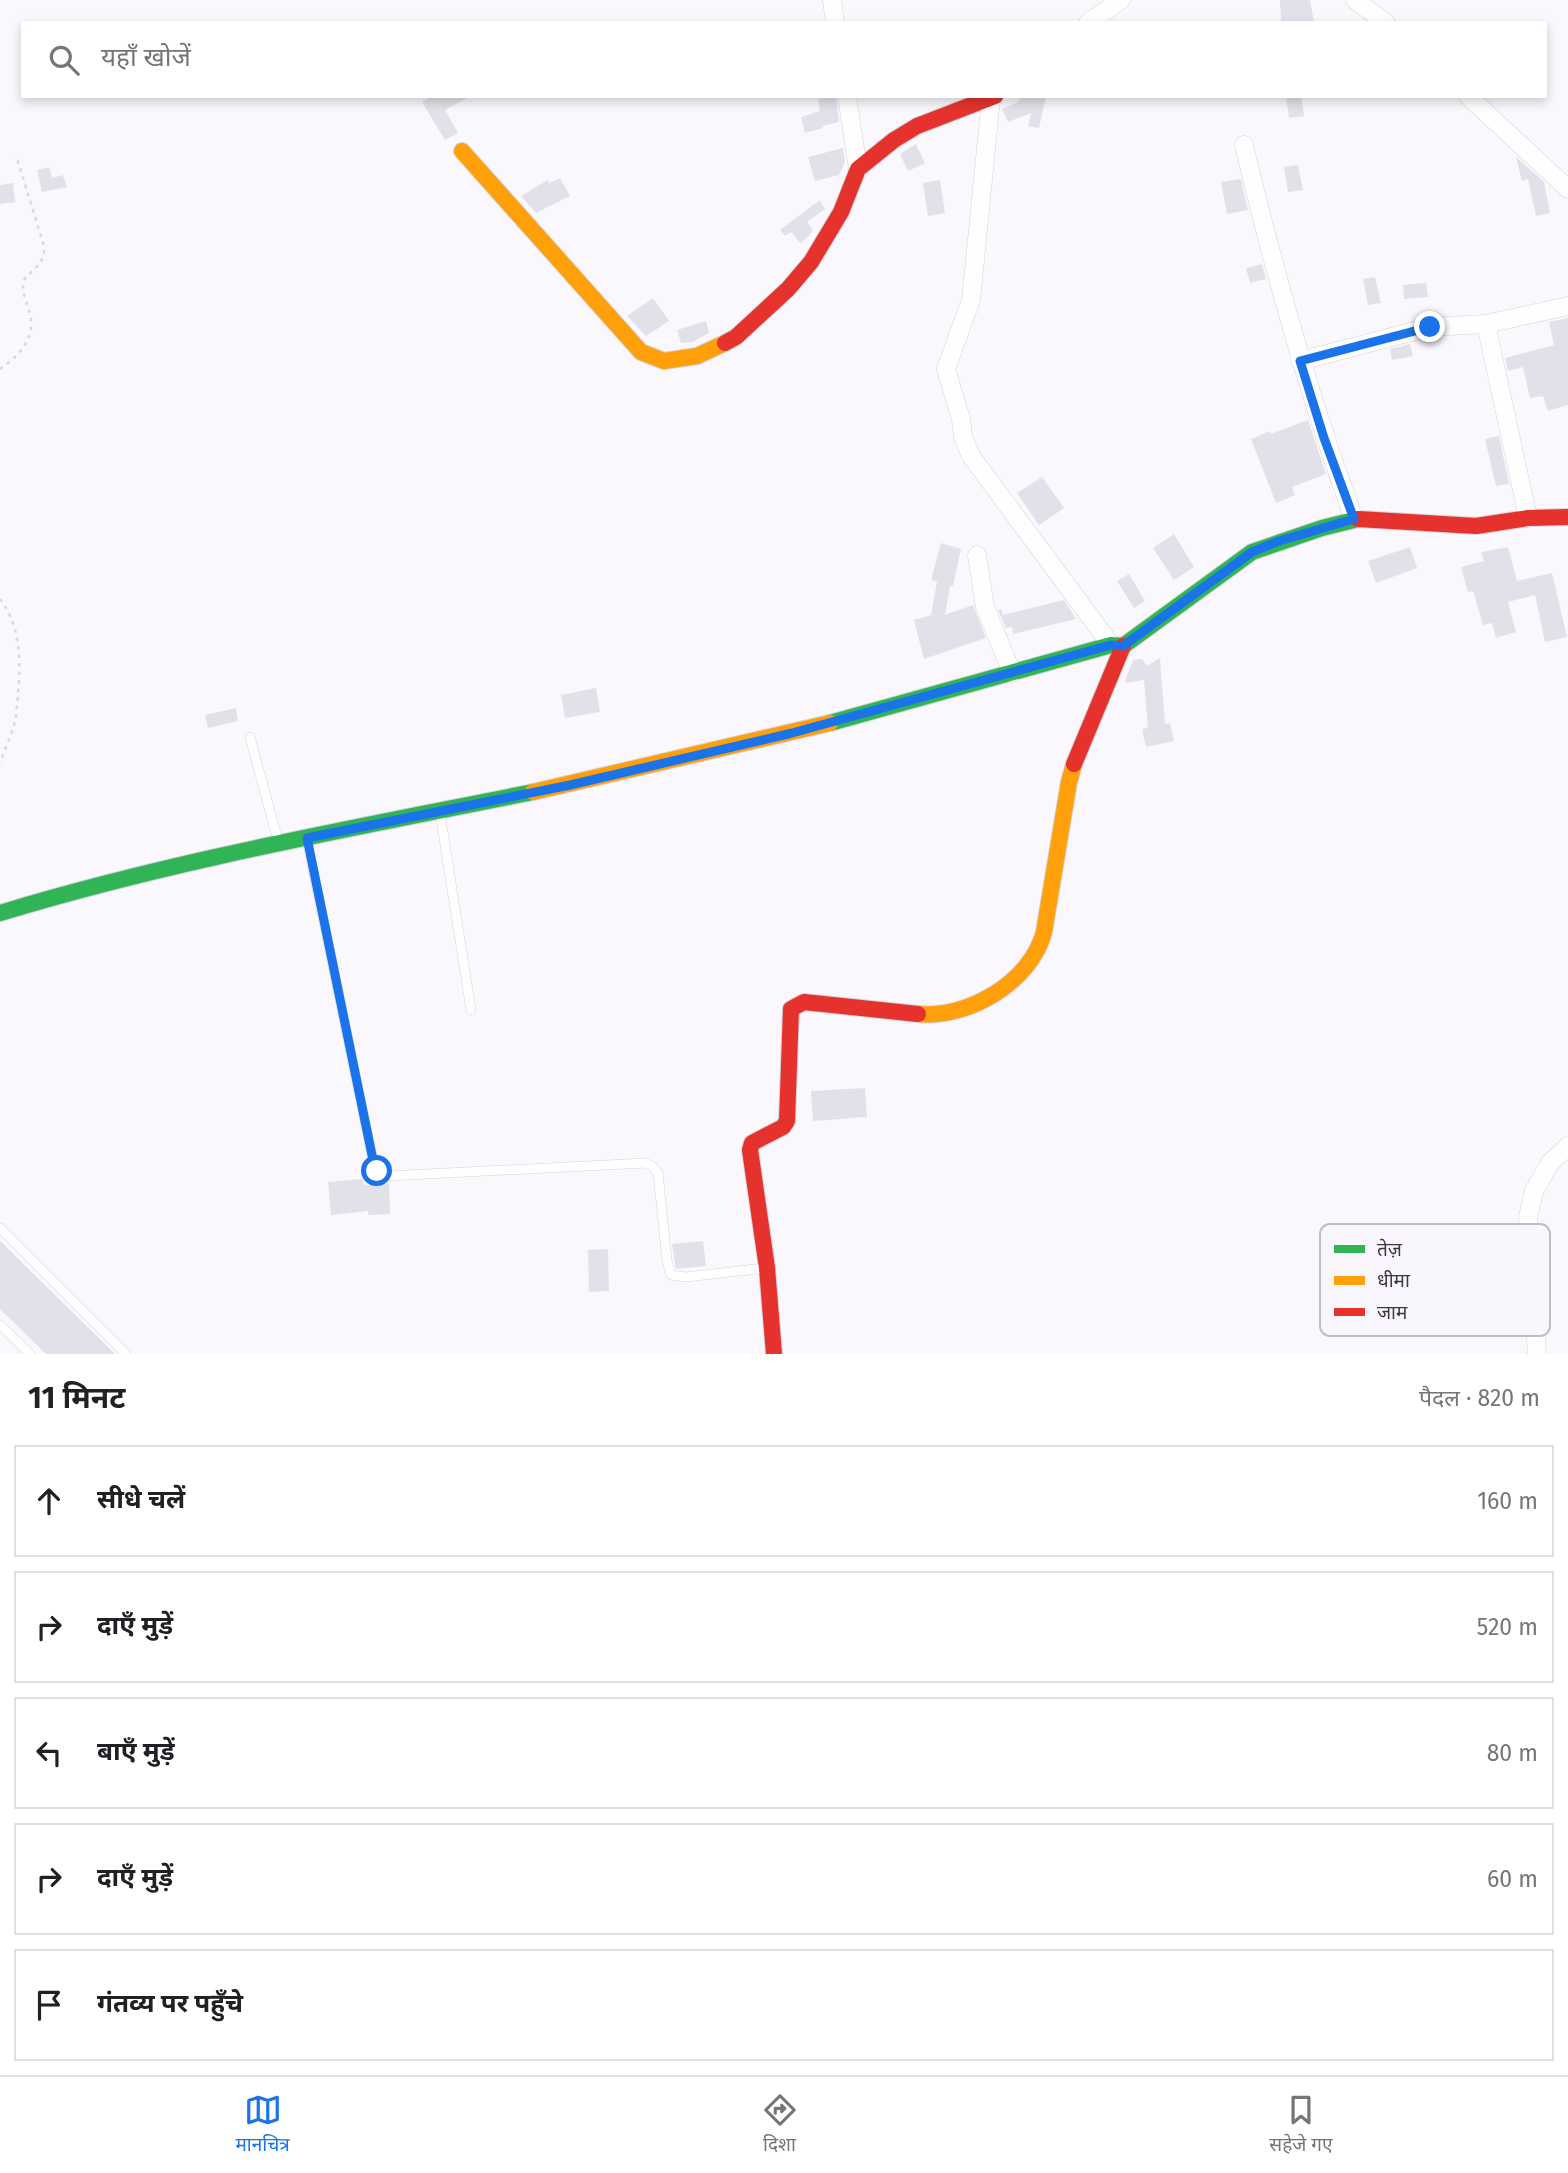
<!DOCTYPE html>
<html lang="hi">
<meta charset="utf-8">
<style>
body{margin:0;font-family:"Fira Sans","Noto Sans Devanagari",sans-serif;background:#f6f6f6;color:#202124}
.stop{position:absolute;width:21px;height:21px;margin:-16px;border:5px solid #1a73e8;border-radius:50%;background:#fff}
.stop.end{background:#1a73e8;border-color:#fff;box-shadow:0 2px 7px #0008}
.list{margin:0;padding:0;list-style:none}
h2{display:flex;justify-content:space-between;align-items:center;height:91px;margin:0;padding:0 28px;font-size:30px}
h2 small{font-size:23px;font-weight:400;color:#757577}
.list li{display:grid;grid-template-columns:46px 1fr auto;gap:21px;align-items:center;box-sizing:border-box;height:112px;margin:0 14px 14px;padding:0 14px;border:2px solid #e0e0e0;border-radius:0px}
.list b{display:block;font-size:26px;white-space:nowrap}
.list em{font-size:23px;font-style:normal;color:#757577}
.icon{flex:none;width:38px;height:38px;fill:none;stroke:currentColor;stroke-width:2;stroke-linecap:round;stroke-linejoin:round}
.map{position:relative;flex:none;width:1568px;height:1354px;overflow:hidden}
.search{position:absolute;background:#fff;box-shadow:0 4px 10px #0003;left:21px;right:21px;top:21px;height:77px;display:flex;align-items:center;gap:18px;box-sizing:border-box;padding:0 24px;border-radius:0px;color:#757577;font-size:26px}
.sheet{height:721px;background:#fff}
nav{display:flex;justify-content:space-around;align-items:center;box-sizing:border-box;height:98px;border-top:2px solid #e0e0e0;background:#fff;font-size:19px;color:#757577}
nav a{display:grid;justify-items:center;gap:4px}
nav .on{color:#1a73e8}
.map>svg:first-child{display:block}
.building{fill:#e1e1e9}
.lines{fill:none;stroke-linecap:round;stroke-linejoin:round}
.lane-casing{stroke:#d6d3da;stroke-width:10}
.street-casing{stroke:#d6d3da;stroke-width:19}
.fast-casing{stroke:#d6d3da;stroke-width:18}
.slow-casing{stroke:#d6d3da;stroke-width:18}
.jam-casing{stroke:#d6d3da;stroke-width:18}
.path{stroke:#d9d8db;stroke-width:2.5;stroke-dasharray:3.5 5;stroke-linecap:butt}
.lane{stroke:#fefeff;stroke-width:9}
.street{stroke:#fefeff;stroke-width:18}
.fast{stroke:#30b455;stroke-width:16}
.slow{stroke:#ff9f0a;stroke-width:16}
.jam{stroke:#e5322d;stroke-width:16}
.route{stroke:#1a73e8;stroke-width:9}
.key{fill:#f9f7fd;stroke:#c0bdc5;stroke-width:2}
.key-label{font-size:19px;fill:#3c3742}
</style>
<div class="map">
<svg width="1568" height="1354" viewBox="0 0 1568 1354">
<rect width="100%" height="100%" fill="#faf8fc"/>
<!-- building -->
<g class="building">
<path d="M1280 0H1310L1314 23H1281Z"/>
<path d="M432 96H471L445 110 458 133 445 140 422 102Z"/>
<path d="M830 96H836L839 122 822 126 823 128 805 133 801 117 820 111 818 99Z"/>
<path d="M1022 96H1046L1039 128 1028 126 1031 113 1008 122 1002 109 1018 102Z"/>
<path d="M1286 96H1301L1304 116 1289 118Z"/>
<path d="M916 144 925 163 908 171 900 154Z"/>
<path d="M843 148 845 162 839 175 815 181 808 157Z"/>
<path d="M1516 157 1544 182 1550 213 1536 216 1528 179 1522 181Z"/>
<path d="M1298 165 1303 190 1288 192 1284 167Z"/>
<path d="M49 167 52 178 63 175 67 187 42 192 37 170Z"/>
<path d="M560 178 570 196 536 213 521 196 548 180 549 183Z"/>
<path d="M1241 179 1248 210 1227 214 1221 182Z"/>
<path d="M940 180 945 213 928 216 923 183Z"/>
<path d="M13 183 15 202 0 204V185Z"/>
<path d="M820 200 825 209 807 222 813 230 809 236 800 243 791 232 785 236 780 230Z"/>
<path d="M1262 264 1266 279 1250 283 1246 268Z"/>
<path d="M1375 277 1381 303 1368 305 1363 279Z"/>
<path d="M1426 283 1428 297 1404 299 1403 285Z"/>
<path d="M653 298 669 321 646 336 627 316Z"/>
<path d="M1568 318V405L1548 411 1543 396 1530 398 1523 367 1508 371 1505 358 1554 345 1549 322Z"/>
<path d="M706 321 709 333 693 342 681 343 677 330Z"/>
<path d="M1410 344 1413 356 1392 360 1390 349Z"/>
<path d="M1308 420 1326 474 1292 487 1295 495 1276 503 1251 439 1270 431 1271 434Z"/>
<path d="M1499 436 1509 484 1496 486 1485 439Z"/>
<path d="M1042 477 1064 508 1039 525 1017 493Z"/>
<path d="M1174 534 1194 567 1174 580 1153 548Z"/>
<path d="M941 543 961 549 953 586H950L945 615 973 605 986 638 924 659 914 620 931 615 937 582 931 580Z"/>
<path d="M1410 547 1417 568 1376 583 1368 561Z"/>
<path d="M1508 547 1517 581 1552 573 1567 637 1545 642 1535 595 1508 602 1516 632 1496 638 1492 623 1483 625 1473 591 1468 592 1461 567 1484 561 1481 552Z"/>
<path d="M1129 574 1145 601 1134 608 1117 581Z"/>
<path d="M1064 600 1076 619 1013 634 1012 627 1006 628 998 610 1001 609 1003 615Z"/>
<path d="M1160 658 1165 724 1170 723 1174 741 1146 747 1142 729 1148 728 1144 680 1126 683V678L1133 660 1142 659 1147 666Z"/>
<path d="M596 688 600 712 565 718 561 695Z"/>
<path d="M236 708 238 721 208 728 205 715Z"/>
<path d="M865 1088 867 1117 813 1121 811 1091Z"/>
<path d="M363 1179 364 1185 389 1184 390 1214 368 1215V1211L331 1215 328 1182Z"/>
<path d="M0 1241 115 1354H46L0 1309Z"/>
<path d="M703 1241 706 1266 676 1269 672 1244Z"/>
<path d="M608 1249 609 1291 589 1292 588 1250Z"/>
</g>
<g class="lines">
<!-- lane casing -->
<g class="lane-casing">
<g id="lane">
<path d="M250 737 278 841"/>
<path d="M440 813 471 1010"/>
<path d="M307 840 374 1165 377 1171 387 1176 645 1163 652 1166 658 1173 667 1261 671 1275 686 1277 765 1268"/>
<path d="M0 1228 126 1354"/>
<path d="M0 1325 30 1354"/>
</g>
</g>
<!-- street casing -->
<g class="street-casing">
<g id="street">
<path d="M832 0 835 23"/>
<path d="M1355 0 1386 23"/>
<path d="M1088 23 1121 0"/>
<path d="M847 96 858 169"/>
<path d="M1468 96 1568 189"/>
<path d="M991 99 971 300 946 369 961 419 963 437 971 456 1111 645"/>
<path d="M1244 145C1274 271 1309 397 1354 519"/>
<path d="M1486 324 1528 518"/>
<path d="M1300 361 1430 327 1486 324 1568 306"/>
<path d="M977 555 985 607 1012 673"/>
<path d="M1537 1354 1528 1217 1534 1191 1550 1163 1568 1146"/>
</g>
</g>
<!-- fast casing -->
<g class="fast-casing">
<g id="fast">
<path d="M830 723 1111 645 1123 646 1252 552 1322 528 1358 519"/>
<path d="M0 913C174 860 355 828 533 792"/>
</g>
</g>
<!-- slow casing -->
<g class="slow-casing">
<g id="slow">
<path d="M462 151 641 352 664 361 697 356 725 343"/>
<path d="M533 792 830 723"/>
<path d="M918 1014C968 1019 1031 982 1044 932L1069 782 1074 764"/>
</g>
</g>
<!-- jam casing -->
<g class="jam-casing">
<g id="jam">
<path d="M725 343 736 337 788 289 811 262 841 212 858 169 894 140 917 126 995 96"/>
<path d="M1358 519 1476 526 1528 518 1568 517"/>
<path d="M1074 764 1123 646"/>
<path d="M774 1354 767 1268 750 1150 752 1143 783 1127 787 1121 791 1009 804 1002 918 1014"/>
</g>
</g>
<!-- path -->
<g class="path">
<path d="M0 369C19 356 36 338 30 314 27 302 22 294 23 281 33 268 45 265 44 246L16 155"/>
<path d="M0 599C25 631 20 677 16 715 14 731 5 748 0 763"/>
</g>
<!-- lane -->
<use href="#lane" class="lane"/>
<!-- street -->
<use href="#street" class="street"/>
<!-- fast -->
<use href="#fast" class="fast"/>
<!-- slow -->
<use href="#slow" class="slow"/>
<!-- jam -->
<use href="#jam" class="jam"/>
</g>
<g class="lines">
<!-- route -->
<path class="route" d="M377 1171 374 1165 307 838 570 785 792 733 1111 645 1123 646 1252 552 1279 541 1354 519 1324 438 1300 361 1430 327"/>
</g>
<!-- legend -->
<rect x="1320" y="1224" width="230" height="112" rx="10" class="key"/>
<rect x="1334" y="1245" width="31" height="8" fill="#30b455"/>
<rect x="1334" y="1276" width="31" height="9" fill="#ff9f0a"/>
<rect x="1334" y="1308" width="31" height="8" fill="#e5322d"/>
<g class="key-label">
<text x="1377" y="1256">तेज़</text>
<text x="1377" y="1287">धीमा</text>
<text x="1377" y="1319">जाम</text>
</g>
</svg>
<div class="stop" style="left:377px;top:1171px"></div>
<div class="stop end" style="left:1430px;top:327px"></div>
<div class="search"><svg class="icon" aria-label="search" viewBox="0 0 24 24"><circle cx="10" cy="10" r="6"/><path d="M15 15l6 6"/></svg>यहाँ खोजें</div>
</div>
<section class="sheet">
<h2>11 मिनट<small>पैदल · 820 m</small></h2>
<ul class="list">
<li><svg class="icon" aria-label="ahead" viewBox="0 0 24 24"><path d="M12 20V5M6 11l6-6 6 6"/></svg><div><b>सीधे चलें</b></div><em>160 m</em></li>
<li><svg class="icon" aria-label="right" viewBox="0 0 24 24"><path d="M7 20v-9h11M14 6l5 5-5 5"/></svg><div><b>दाएँ मुड़ें</b></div><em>520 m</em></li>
<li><svg class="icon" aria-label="left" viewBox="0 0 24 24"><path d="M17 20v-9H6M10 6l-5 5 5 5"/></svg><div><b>बाएँ मुड़ें</b></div><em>80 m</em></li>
<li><svg class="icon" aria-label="right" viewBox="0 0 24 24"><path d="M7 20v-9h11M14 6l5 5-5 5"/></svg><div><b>दाएँ मुड़ें</b></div><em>60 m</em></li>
<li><svg class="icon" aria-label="arrive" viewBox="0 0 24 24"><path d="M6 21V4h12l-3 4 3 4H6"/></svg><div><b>गंतव्य पर पहुँचे</b></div></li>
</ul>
</section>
<nav>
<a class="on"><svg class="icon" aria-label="map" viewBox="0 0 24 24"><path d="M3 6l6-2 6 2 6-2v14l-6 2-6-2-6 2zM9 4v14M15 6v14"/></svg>मानचित्र</a>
<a><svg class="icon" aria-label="directions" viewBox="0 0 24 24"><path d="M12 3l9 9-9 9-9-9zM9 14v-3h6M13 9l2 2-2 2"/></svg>दिशा</a>
<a><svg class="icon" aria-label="saved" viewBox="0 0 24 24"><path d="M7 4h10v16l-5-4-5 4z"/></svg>सहेजे गए</a>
</nav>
